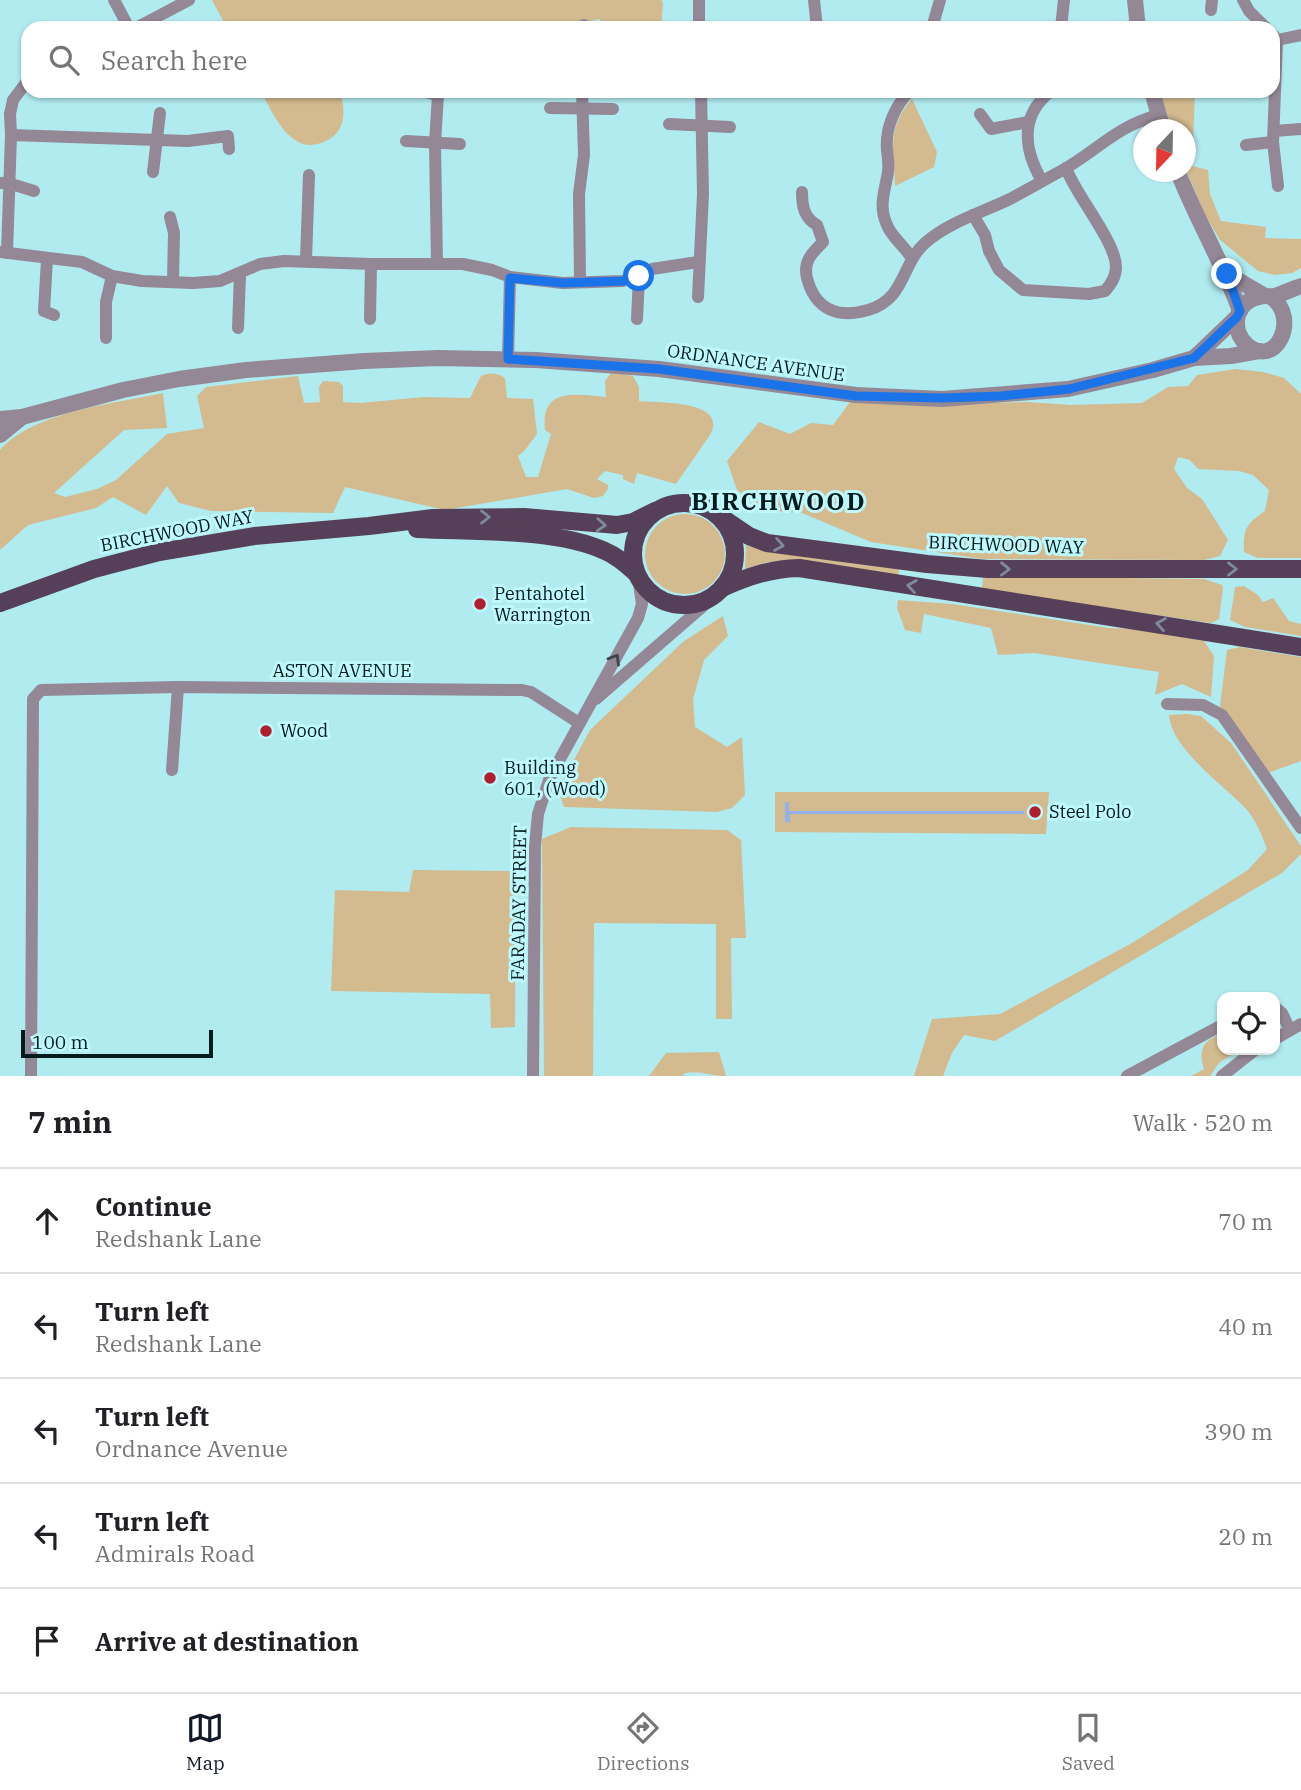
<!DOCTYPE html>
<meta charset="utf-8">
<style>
body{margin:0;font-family:"IBM Plex Serif",serif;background:#f2f2f2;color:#202124}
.controls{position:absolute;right:21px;bottom:21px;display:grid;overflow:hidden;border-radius:14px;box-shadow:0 2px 5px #0004}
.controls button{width:63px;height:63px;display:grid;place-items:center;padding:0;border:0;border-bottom:2px solid #e0e0e0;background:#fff;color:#202124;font:35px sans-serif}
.compass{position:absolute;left:1133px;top:119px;width:63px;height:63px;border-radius:50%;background:#fff;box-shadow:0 2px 5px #0004;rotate:202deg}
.scale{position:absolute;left:21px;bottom:18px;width:192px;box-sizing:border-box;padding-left:7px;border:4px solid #031a1c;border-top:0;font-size:19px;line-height:24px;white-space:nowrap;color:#031a1c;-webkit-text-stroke:5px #bdf9fd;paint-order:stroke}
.stop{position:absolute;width:21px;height:21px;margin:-16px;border:5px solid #1a73e8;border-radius:50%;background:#fff}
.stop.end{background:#1a73e8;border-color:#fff;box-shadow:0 2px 7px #0008}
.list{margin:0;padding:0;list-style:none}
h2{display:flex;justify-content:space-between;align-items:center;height:91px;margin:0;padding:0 28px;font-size:30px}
h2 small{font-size:23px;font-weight:400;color:#757577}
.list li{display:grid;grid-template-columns:46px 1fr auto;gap:21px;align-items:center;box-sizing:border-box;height:105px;padding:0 28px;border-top:2px solid #e0e0e0}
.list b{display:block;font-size:26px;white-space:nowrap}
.list p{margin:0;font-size:23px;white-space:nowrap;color:#757577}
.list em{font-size:23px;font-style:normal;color:#757577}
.icon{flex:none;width:38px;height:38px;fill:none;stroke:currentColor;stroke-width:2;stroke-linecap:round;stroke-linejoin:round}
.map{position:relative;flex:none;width:1301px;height:1076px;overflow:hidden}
.search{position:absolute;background:#fff;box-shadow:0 2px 5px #0004;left:21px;right:21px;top:21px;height:77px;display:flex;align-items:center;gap:18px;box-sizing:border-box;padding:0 24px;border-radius:21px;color:#757577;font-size:26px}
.sheet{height:616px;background:#fff}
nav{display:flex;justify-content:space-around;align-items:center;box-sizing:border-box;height:98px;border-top:2px solid #e0e0e0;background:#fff;font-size:19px;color:#757577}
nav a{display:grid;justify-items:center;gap:4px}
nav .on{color:#111827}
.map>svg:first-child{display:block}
.green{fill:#d3ba8f}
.water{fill:#92b2ed}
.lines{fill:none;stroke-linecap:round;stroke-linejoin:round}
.minor{stroke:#948796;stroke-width:12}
.tertiary{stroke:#948796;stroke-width:16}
.primary{stroke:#564059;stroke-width:18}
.oneway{stroke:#7f8a9b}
.oneway2{stroke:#3d464d}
.route{stroke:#1a73e8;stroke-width:9}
.poi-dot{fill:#b11f2f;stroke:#bdf9fd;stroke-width:2.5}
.labels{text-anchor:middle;stroke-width:6;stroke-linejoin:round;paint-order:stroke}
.street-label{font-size:18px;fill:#031a1c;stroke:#bdf9fd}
.poi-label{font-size:18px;fill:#031a1c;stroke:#bdf9fd;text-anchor:start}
.district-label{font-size:24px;font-weight:bold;letter-spacing:2px;fill:#031a1c;stroke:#bdf9fd}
</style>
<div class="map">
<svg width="1301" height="1076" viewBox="0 0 1301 1076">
<rect width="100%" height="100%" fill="#b0ebf0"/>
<!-- green -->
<g class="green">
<path d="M212 0H661L663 3 661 28H601L600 19 568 25V28H227Z"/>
<path d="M261 91H348L341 94C346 115 345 135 321 143 315 145 307 146 300 143 280 132 271 110 261 91Z"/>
<path d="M1159 91H1195L1192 166 1208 170 1210 194 1221 221 1266 227 1265 238 1301 239V268L1292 273 1275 275 1258 271 1220 240 1205 215 1186 170V130L1172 129Z"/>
<path d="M912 99 937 152 934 167 895 186C894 150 886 129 912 99Z"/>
<path d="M1236 369 1263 372 1284 378 1301 394V558H1258L1244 552C1243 529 1246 524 1265 511L1269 490 1253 475 1239 471 1198 469 1190 460 1178 457 1174 469 1187 488 1202 499 1228 540 1220 556 1204 560 982 559 871 542 802 513 766 511 737 490 727 461 759 422 790 434 811 423 833 425 850 402 921 405 1027 402 1072 405 1142 403 1168 387 1188 386 1197 375Z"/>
<path d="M612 372 633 376 639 387V401C659 403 729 400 710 435L676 484 637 473 634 484 623 479V475L605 471 597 479 608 485V489L603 496 594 498 567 489 445 510 345 487 333 513 211 511 179 503 167 486 146 515 113 497 96 508 28 525 0 550V450C35 411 113 404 163 393L167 428 124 430 54 493 65 497 97 489 116 480 167 434 204 428 197 396 206 387 298 376 304 403 320 402 319 387 323 381 339 382 343 386V402L360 403 424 397 470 398 481 376C490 372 498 373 505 378L507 398 533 399 537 434 525 450 518 456 526 477H538L551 434 545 430C540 387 576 394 606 397L605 381Z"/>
<circle cx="685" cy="554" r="40"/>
<path d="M746 545 770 552 899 568 898 577 786 561 768 562 745 569Z"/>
<path d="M983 576 1204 579 1222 585 1223 588 1219 619 1211 623 982 590Z"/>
<path d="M1244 586 1258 595 1263 602 1273 598 1289 621 1301 624V636L1245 627 1230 620 1235 587Z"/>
<path d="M898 600 952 604 1109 628 1140 629 1204 641 1214 656 1211 697 1182 684 1155 695 1159 672 1034 653 998 655 991 628 924 614 921 633 905 630 897 608Z"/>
<path d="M723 616 728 636 704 660 693 699 695 727 727 747 742 737 745 795 732 808 717 812 564 807 558 790 590 730 684 641Z"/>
<path d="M1240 647 1301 657V761L1268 773 1220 706 1227 650Z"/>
<path d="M1187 714 1201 716 1231 743 1301 846V854L1282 873 995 1041 964 1035 952 1053 943 1076H914L932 1019 1000 1014 1132 943 1248 870 1267 849C1262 836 1256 820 1247 810 1224 785 1171 749 1169 715Z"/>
<path d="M775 792H1049L1046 834 775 832Z"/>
<path d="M571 827 727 830 741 840 746 938H731L732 1019H716V924L594 923 593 1076H544L542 839Z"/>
<path d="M413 870 516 871 515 1027 491 1028 490 994 331 991 335 890 409 892Z"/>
<path d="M1222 1033V1050H1239L1219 1063 1210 1076H1191L1204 1069C1198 1048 1203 1042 1222 1033Z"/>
<path d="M719 1052 726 1076C711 1076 700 1070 685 1073L683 1076H649L666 1053Z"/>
</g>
<!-- water -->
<path class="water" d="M785 802H789V811H1024V814H790V822H785Z"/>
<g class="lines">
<!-- minor -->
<g class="minor">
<path d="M114 0 129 28"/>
<path d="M814 0 817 28"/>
<path d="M1243 0 1249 11 1266 28"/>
<path d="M1211 10 1212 0"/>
<path d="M136 28 189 0"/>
<path d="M584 28V25"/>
<path d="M699 28V0"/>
<path d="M932 28 940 0"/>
<path d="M1061 28 1064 0"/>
<path d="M1273 35 1277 40 1273 142 1278 186"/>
<path d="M1277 40 1301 35"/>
<path d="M909 91C895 107 885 128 887 150 888 158 889 164 888 172 885 191 878 206 887 225 892 238 905 246 912 259"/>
<path d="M429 93 438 95 435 143 437 264"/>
<path d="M550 108 613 109"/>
<path d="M980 114 991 129 1028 122"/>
<path d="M669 124 730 127"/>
<path d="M1274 131 1301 129"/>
<path d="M11 135 188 141 228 136 229 149"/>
<path d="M406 141 460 144"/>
<path d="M1246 145 1273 142"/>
<path d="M153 172 160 113"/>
<path d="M1042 181C1024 150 1019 116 1051 91"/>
<path d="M1 183H8L34 191"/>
<path d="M802 192C802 206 804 218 817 225L823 242C812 253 803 261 807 278 815 309 837 319 868 310 906 299 901 264 925 243 949 222 981 213 1010 199 1027 190 1044 180 1061 171 1097 151 1115 127 1158 115"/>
<path d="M973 215 985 235 989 251 999 270 1023 290 1089 294 1105 291C1111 284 1116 277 1116 267 1116 242 1075 194 1066 168"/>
<path d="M170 217 174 233 173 281"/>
<path d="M0 252 82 262 112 276 142 281 193 283 220 281 260 264 284 261 371 264H463L492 270 510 277 563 283 623 281 652 269 698 262"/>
<path d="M7 253 11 135 10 114 13 100 28 80"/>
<path d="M47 259 44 311 54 315"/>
<path d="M306 260 309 175"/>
<path d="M580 281 579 194 584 155 582 91"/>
<path d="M698 297 703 194 701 91"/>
<path d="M370 319 371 264"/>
<path d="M637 319 639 277"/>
<path d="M238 328 240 275"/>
<path d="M106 338V302L112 276"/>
<path d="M508 359 510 277"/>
<path d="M596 699 716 595"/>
<path d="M1167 704 1203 705 1222 715 1301 828"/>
<path d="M172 770 178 687 522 690 531 692 579 723"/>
<path d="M1275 1007 1282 1013 1290 1030"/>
<path d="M1275 1039 1301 1024"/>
<path d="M31 1076 33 699 41 690 178 687"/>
<path d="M533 1076 535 846 538 814 550 777 638 618 642 604 638 577"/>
<path d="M1127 1076 1222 1025"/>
<path d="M1222 1076 1255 1050"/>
</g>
<!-- tertiary -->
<g class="tertiary">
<path d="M1135 0 1138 28"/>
<path d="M1152 91 1163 130"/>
<path d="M1178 172C1196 219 1223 263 1240 311"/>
<path d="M1227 274 1265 296"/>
<path d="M1271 297C1301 318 1275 371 1246 344 1240 338 1237 332 1237 324 1236 311 1246 299 1259 297 1264 295 1269 297 1275 296 1284 293 1292 289 1301 286"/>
<path d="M1194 358 1237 317"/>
<path d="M0 419 22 417 123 390 179 379 246 370 364 361 438 358 536 360 659 369 856 395 942 399 1068 389 1153 370 1194 358 1231 356 1259 351"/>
<path d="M0 435 22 417"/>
</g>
<!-- primary -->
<g class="primary">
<circle cx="684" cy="554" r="51"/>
<path d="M718 515 749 536 767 543 927 564 988 569H1301"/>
<path d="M417 529C473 532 555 528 605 551 617 556 626 564 636 573"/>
<path d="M722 588C749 576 770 569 799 568L1301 647"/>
<path d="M0 603 94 569 159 552 254 536 369 526 433 518 524 517 617 525 633 522 655 511"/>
</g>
</g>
<!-- one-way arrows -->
<defs><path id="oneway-chevron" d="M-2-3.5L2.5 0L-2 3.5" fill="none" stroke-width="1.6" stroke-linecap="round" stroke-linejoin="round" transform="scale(1.75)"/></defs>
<g class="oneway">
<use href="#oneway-chevron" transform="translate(485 517)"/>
<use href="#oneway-chevron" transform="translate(601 525) rotate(3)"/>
<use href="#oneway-chevron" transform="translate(779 545) rotate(10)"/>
<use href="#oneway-chevron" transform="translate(1005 569) rotate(1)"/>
<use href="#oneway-chevron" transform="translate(1232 569)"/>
<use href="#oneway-chevron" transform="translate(912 586) rotate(-171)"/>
<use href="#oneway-chevron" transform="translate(1161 624) rotate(-171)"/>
</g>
<use class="oneway2" href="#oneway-chevron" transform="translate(615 659) rotate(-59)"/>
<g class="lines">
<!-- route -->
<path class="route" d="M639 276 623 281 563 283 510 278 508 359 659 369 856 396 942 398 1001 396 1069 389 1194 358 1237 317 1240 311 1227 274"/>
</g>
<!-- markers -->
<g class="poi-dot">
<circle cx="480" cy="604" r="7"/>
<circle cx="266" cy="731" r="7"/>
<circle cx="490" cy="778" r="7"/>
<circle cx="1035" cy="812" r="7"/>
</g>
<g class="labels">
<!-- street labels -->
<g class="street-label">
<text transform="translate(756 363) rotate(8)" y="6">ORDNANCE AVENUE</text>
<text transform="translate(177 531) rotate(-11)" y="6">BIRCHWOOD WAY</text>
<text transform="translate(1006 545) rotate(2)" y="6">BIRCHWOOD WAY</text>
<text x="342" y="677">ASTON AVENUE</text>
<text transform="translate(519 903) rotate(-89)" y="6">FARADAY STREET</text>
</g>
<!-- poi labels -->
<g class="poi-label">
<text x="494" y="600">Pentahotel<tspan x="494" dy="21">Warrington</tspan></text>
<text x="280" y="737">Wood</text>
<text x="504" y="774">Building<tspan x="504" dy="21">601, (Wood)</tspan></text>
<text x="1049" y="818">Steel Polo</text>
</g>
<!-- district labels -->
<g class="district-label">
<text x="779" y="510">BIRCHWOOD</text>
</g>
</g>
</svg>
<div class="controls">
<button><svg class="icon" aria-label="locate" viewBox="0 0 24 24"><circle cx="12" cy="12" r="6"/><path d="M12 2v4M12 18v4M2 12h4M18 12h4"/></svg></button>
</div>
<svg class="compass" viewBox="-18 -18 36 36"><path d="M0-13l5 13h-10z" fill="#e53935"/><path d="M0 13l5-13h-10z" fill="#757577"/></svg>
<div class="scale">100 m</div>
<div class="stop" style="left:639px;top:276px"></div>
<div class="stop end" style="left:1227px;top:274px"></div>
<div class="search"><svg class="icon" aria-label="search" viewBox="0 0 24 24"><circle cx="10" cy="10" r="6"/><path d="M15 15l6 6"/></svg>Search here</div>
</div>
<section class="sheet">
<h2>7 min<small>Walk · 520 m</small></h2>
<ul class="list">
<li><svg class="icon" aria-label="ahead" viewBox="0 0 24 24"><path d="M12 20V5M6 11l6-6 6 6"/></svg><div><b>Continue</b><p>Redshank Lane</p></div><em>70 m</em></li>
<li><svg class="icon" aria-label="left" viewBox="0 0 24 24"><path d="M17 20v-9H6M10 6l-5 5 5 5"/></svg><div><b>Turn left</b><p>Redshank Lane</p></div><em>40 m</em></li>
<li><svg class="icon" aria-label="left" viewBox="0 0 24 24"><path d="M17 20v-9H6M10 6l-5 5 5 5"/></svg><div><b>Turn left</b><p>Ordnance Avenue</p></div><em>390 m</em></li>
<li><svg class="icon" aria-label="left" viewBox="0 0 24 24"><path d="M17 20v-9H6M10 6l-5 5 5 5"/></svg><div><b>Turn left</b><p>Admirals Road</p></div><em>20 m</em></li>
<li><svg class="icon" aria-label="arrive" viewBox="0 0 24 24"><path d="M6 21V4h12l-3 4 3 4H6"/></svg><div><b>Arrive at destination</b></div></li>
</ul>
</section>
<nav>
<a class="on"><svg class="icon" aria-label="map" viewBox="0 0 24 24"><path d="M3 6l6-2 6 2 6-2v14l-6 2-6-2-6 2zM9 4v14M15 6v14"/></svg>Map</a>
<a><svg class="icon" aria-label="directions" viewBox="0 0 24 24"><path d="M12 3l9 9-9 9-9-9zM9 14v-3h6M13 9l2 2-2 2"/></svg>Directions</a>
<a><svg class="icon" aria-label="saved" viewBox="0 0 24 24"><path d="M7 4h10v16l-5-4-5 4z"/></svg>Saved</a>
</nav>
